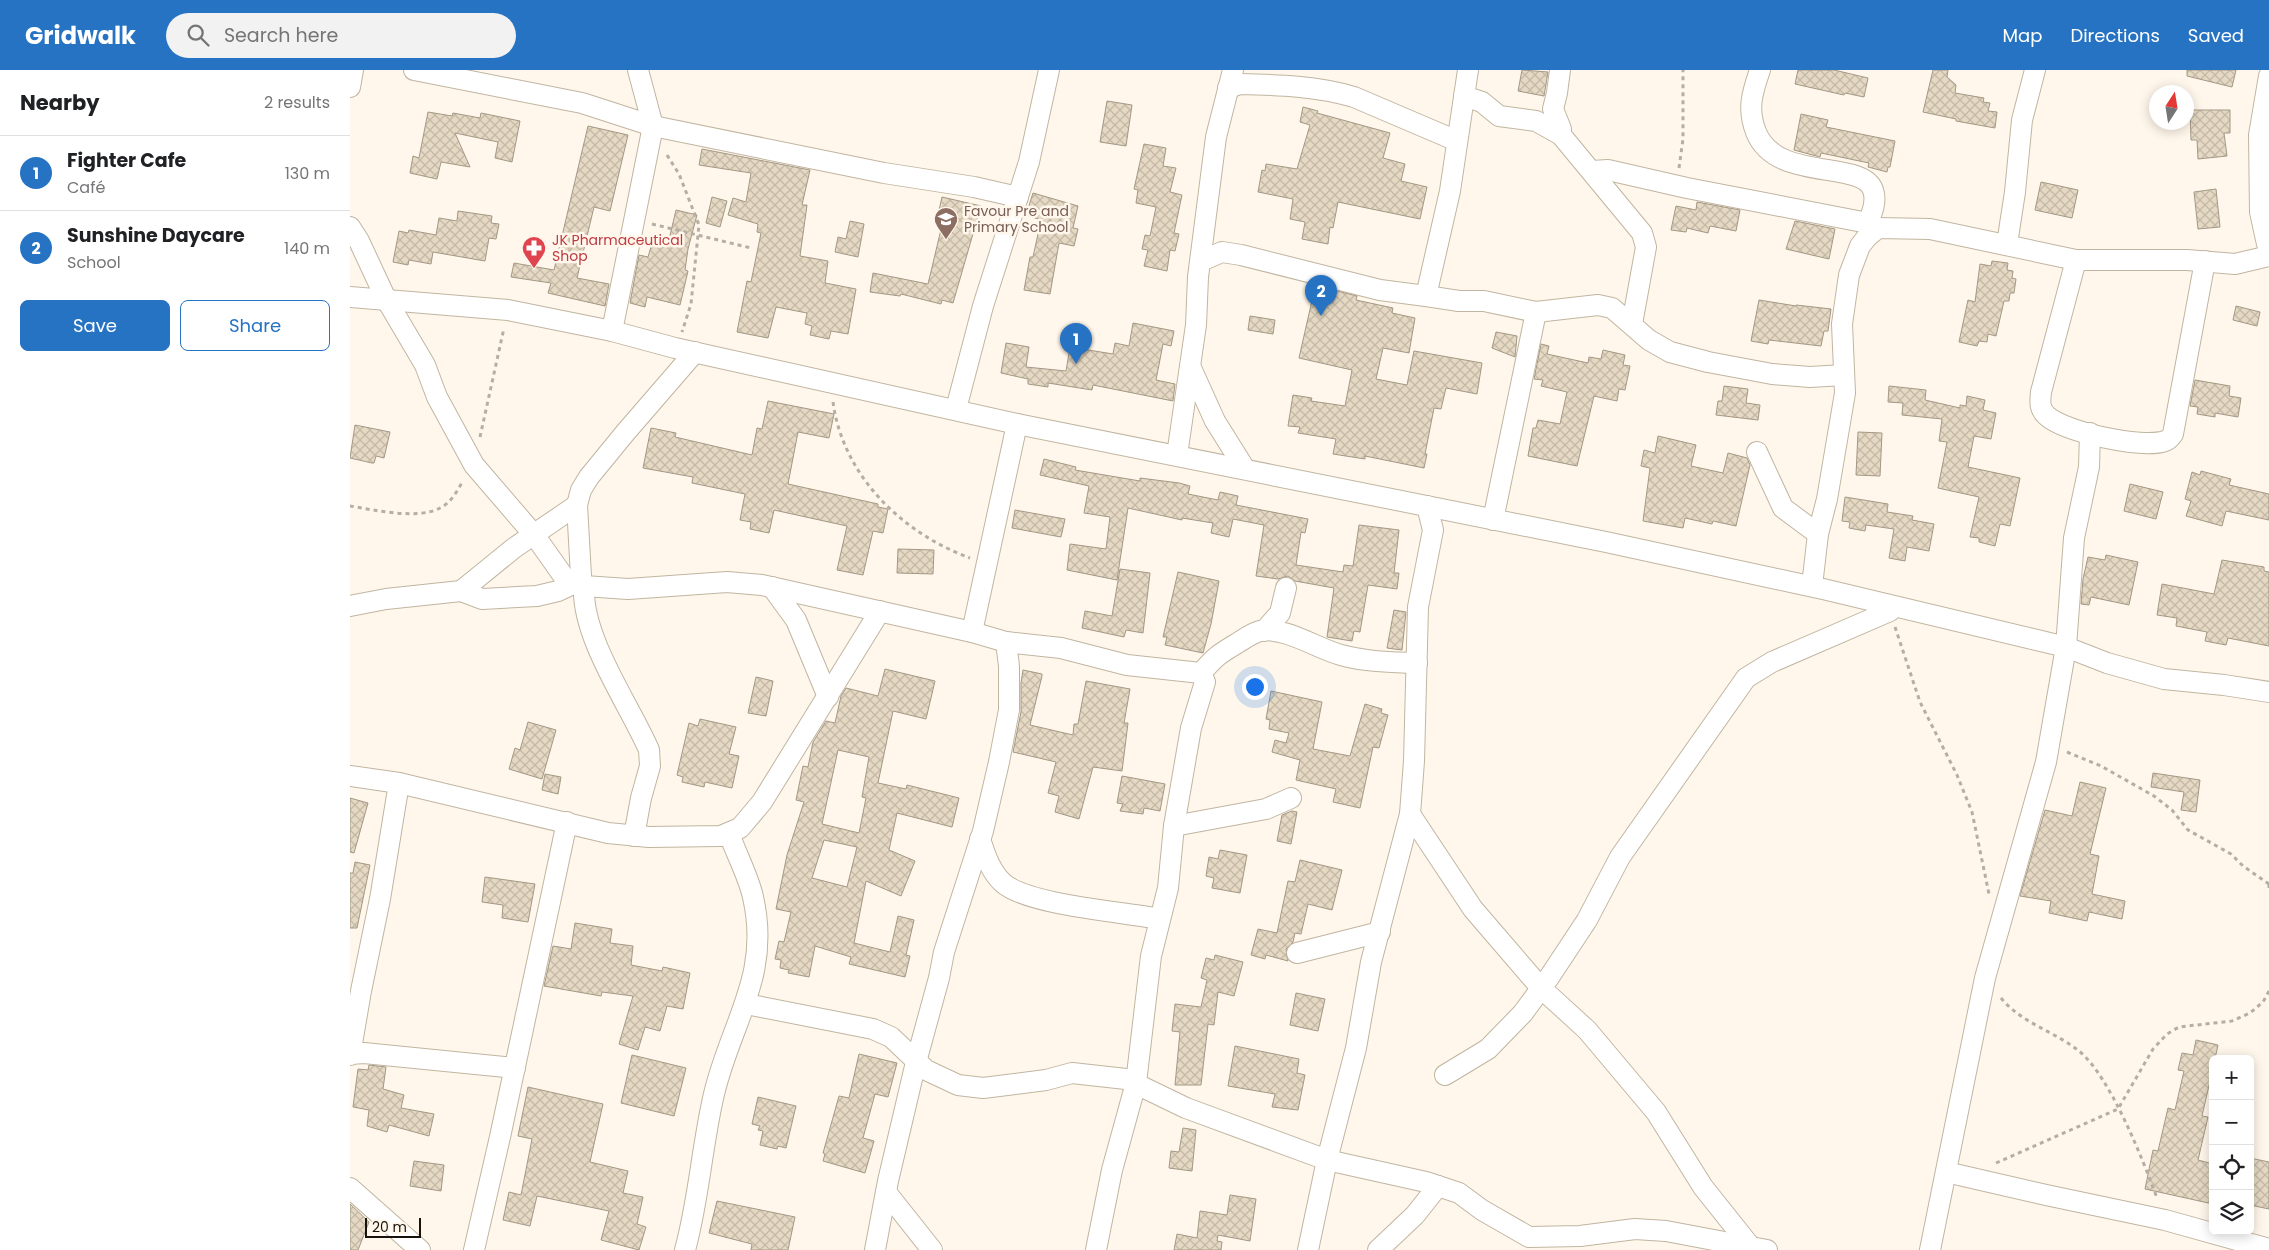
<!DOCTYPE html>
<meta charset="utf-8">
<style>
:root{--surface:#fff;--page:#f2f2f2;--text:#202124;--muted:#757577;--line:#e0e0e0;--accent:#2673c3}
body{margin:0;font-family:Poppins,sans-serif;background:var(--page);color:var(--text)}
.controls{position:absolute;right:15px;bottom:15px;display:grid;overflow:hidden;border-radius:8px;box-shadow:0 2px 12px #0003}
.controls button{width:45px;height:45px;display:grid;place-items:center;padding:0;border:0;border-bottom:1px solid var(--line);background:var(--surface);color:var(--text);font:25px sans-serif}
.compass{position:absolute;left:1799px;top:15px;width:45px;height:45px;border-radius:50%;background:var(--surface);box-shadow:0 2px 12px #0003;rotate:12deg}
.scale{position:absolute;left:15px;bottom:12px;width:56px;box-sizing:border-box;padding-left:5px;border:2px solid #17130c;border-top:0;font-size:14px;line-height:18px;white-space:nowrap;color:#17130c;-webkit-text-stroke:4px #fff7eb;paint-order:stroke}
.you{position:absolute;left:904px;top:616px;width:18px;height:18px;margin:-12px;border:4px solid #fff;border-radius:50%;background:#1a73e8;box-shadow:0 0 0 8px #1a73e833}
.badge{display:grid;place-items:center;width:32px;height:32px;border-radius:50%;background:var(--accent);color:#fff;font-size:16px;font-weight:700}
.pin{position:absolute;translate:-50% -41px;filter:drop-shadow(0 1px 2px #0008)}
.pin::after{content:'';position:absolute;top:26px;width:18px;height:15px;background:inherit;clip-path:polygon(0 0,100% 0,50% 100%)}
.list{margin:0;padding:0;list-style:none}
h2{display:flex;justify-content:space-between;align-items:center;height:65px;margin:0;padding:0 20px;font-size:21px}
h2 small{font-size:16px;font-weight:400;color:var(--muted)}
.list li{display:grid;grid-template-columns:32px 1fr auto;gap:15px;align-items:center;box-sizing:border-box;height:75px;padding:0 20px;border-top:1px solid var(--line)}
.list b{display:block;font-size:19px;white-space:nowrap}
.list p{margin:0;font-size:16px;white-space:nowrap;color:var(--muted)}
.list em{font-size:16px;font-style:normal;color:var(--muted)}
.actions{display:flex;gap:10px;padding:15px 20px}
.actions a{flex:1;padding:11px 0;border:1px solid var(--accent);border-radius:8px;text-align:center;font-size:18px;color:var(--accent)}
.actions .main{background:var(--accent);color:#fff}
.icon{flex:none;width:28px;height:28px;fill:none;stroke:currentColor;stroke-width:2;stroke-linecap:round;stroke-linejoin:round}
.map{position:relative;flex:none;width:1919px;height:1180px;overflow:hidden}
header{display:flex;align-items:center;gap:30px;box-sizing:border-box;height:70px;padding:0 25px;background:var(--accent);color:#fff}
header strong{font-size:24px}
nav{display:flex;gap:28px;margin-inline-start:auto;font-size:18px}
.search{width:350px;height:45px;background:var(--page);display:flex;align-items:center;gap:12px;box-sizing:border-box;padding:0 18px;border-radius:28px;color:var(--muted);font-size:19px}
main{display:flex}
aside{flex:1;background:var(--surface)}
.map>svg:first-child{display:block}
.building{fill:url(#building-cross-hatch);stroke:#a49885;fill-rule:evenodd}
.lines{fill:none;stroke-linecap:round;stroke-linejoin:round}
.minor-casing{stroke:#c1b5a1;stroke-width:22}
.path{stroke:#b5aea4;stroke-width:3;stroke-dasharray:4 4;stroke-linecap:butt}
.minor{stroke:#fff;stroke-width:20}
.labels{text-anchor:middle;stroke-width:5;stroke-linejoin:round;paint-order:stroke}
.education-label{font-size:14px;fill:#785e54;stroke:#fff7eb;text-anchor:start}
.health-label{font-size:14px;fill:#be3a42;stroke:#fff7eb;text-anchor:start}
</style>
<header>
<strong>Gridwalk</strong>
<div class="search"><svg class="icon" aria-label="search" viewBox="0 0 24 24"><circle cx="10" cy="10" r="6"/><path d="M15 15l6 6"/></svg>Search here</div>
<nav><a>Map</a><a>Directions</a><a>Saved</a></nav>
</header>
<main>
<aside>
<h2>Nearby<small>2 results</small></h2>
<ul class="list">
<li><span class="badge">1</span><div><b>Fighter Cafe</b><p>Café</p></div><em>130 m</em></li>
<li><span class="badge">2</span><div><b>Sunshine Daycare</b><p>School</p></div><em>140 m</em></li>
</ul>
<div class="actions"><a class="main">Save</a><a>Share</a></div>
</aside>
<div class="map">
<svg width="1919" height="1180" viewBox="0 0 1919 1180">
<defs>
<pattern id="building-cross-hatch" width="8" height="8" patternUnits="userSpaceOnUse" patternTransform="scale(1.25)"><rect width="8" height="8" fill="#e5d9c4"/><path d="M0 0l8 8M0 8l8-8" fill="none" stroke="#c4b9a7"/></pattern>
</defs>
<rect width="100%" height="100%" fill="#fff7eb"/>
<g class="building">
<polygon points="1172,0 1198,2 1194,26 1168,21"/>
<polygon points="1448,0 1484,0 1518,8 1514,27 1495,23 1494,25 1445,14"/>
<polygon points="1583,0 1598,0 1597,7 1606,15 1605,23 1634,28 1633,32 1640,33 1638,41 1647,42 1645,58 1606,51 1606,49 1573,42"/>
<polygon points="1837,0 1886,0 1882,17 1837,6"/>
<polygon points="757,31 782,35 776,76 750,72"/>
<polygon points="953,37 968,41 967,43 1040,63 1033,88 1055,94 1051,111 1077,117 1070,149 988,132 983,158 980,157 978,174 952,169 955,152 940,149 943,129 908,122 912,100 915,101 916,94 947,99 960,55 950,52"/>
<polygon points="1840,40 1880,40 1880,63 1874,63 1877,86 1848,89 1847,70 1841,70"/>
<polygon points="78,42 102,46 103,43 130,48 131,43 170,51 162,92 145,88 148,72 105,63 120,97 91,92 87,109 60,103 63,86 69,88"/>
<polygon points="1451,44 1478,50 1476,57 1545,71 1540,97 1538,97 1537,102 1518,97 1519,93 1471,83 1470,87 1444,80"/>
<polygon points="238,56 278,65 260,141 244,137 227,208 259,214 255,236 198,223 201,213 161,207 164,193 204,200"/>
<polygon points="794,74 816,78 813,96 826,98 820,122 832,125 824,163 829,164 825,181 820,180 817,201 794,196 798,180 792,179 795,165 800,166 806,137 786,133 788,120 784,119"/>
<polygon points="352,79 460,100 452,135 457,135 450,186 478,191 475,213 506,219 498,264 481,261 479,269 460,265 462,256 455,254 457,243 426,237 418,268 387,262 397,211 401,212 411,163 407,162 408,154 378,145 383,128 396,132 401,103 349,95"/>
<polygon points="1691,112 1728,120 1722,148 1685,140"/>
<polygon points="1866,119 1870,157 1848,159 1844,122"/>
<polygon points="683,123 728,136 723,158 728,159 724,176 709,173 700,224 674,220 680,187 683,187 691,150 676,145"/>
<polygon points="362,127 377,131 370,157 356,153"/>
<polygon points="592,127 631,136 603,233 592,230 591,234 551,224 550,226 520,222 523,203 578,214 594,147 588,145"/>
<polygon points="1347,132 1390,140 1386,161 1360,156 1358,163 1337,158 1336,162 1321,160 1326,136 1346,140"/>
<polygon points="326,140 347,145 338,179 335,200 338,201 330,235 297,227 295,237 280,233 289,185 298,187 303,170 318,174"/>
<polygon points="108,141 142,146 141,153 149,154 146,169 139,168 135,191 83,182 81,194 59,190 58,195 43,192 49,161 58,163 59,160 86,165 89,148 107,151"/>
<polygon points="500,151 514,154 508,187 485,182 488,167 496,169"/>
<polygon points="1445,151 1485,159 1479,189 1436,179"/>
<polygon points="1642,191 1658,193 1657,200 1663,201 1662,208 1666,209 1664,223 1660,223 1659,231 1654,231 1646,266 1638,264 1637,272 1629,271 1627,276 1609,272 1618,230 1625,232 1630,194 1641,196"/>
<polygon points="979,219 1007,226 1006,230 1043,238 1042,243 1065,248 1059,283 1033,278 1026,309 1057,315 1064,281 1132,293 1127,324 1096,318 1091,339 1084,338 1075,384 1077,384 1074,398 1015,386 1015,389 983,384 986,369 948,363 950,357 938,356 943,325 962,328 961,331 995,336 1002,300 949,288 963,226 977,228"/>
<polygon points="1409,230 1446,236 1446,235 1481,239 1478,261 1474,261 1471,276 1419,270 1418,274 1401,271"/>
<polygon points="1886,236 1910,242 1907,256 1883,250"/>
<polygon points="900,246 925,250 923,264 898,260"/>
<polygon points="783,253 824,261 821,276 813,274 806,310 825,314 823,331 743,315 742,320 698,313 698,317 678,314 678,309 651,303 656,273 679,277 676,297 716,301 720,277 763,284 765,273 779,276"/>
<polygon points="1146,262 1167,266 1165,287 1142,278"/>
<polygon points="1191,274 1199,276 1197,284 1238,293 1239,287 1251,289 1253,280 1275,285 1273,295 1280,296 1275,320 1269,319 1267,331 1244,326 1227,396 1178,386 1183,358 1186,358 1188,350 1210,354 1217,322 1191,316 1193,310 1184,309"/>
<polygon points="1845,310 1880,316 1879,326 1891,328 1888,347 1865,343 1865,347 1847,344 1848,337 1840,336"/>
<polygon points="1374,316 1398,319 1396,333 1410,335 1408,350 1366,345 1368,331 1372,331"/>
<polygon points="1539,316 1576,320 1575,330 1610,338 1610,335 1616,336 1617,326 1635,330 1633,340 1646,343 1641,369 1624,366 1618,397 1670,408 1660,456 1650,454 1645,476 1629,472 1629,468 1620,467 1629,427 1588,418 1597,372 1589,371 1592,349 1552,345 1553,333 1538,332"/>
<polygon points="418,331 484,344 479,368 448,362 438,414 528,434 528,437 538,439 533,463 523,461 513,505 487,500 497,456 424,440 419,463 400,459 401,452 390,450 395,424 342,413 343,407 293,398 301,358 326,363 325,367 402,385 407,358 412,359"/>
<polygon points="5,355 40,362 34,388 26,386 24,393 22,393 0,388"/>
<polygon points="1508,362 1532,363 1530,406 1506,405"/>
<polygon points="1308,366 1346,375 1341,396 1373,403 1378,383 1397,388 1400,395 1386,456 1363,451 1362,454 1335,448 1333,458 1293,451 1300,398 1291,396 1294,380 1305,383"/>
<polygon points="694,389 726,397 725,400 790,411 790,408 829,413 840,416 838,424 868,430 870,422 888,426 886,435 958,449 955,463 951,462 946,495 993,502 994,495 1003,496 1009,455 1049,460 1044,503 1049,503 1047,519 1018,515 1010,562 1004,561 1002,571 977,567 984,518 945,511 938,506 928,509 906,506 914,455 883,449 879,467 861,463 863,453 832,448 832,450 778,438 767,510 717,500 720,474 756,479 760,447 734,443 739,416 690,405"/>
<polygon points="1851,401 1881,409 1879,415 1919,424 1919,450 1876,441 1872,456 1836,446 1841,431 1835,429 1842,402 1850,405"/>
<polygon points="1780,414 1813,422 1806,449 1774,441"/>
<polygon points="1495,427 1538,434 1537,442 1563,446 1562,450 1584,454 1579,481 1557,477 1555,491 1539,488 1544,459 1516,455 1515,461 1499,458 1500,452 1492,451"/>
<polygon points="665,440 715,449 711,467 662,458"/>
<polygon points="548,479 584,480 583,504 547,503"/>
<polygon points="1756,485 1788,492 1779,535 1741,527 1739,535 1731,534 1733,509 1738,487 1755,490"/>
<polygon points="1872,490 1914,497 1914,501 1919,502 1919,576 1878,568 1876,575 1855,571 1857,562 1826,556 1827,548 1807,545 1812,514 1864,524"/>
<polygon points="770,499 800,503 793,563 776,560 774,567 732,558 735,541 762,546"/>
<polygon points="828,502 869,511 861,554 853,583 815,575 817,567 813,567"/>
<polygon points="1044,540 1056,542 1052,580 1037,578"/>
<path d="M535,599l50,12 -9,38 -33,-8 -15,72 28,6 1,-4 52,13 -7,29 -55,-14 -8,37 26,11 -14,35 -35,-15 -12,62 36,9 8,-36 16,4 -8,35 4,1 -5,21 -56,-13 2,-7 -36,-11 -6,31 -21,-4 1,-3 -9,-2 1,-8 -6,-1 4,-18 5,1 7,-30 -15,-3 11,-54 17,-53 -8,-2 7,-34 5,1 5,-25 13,-21 9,2 6,-27 5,-8 32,8zM488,680l31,7 -7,40 4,1 -7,35 -37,-9zM474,770l33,7 -10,40 -35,-9z"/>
<polygon points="673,600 692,604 692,606 680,655 723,665 724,654 728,654 736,611 780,619 774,653 778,653 772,701 743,697 729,749 705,742 709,726 698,723 706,692 663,682 671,642 671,613"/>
<polygon points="406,607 423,611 416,646 398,643"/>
<polygon points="921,621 972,632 963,679 1000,686 1015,634 1032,639 1031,643 1038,645 1029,678 1023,677 1010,738 983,732 986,719 946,710 950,690 922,682 925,670 936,673 939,663 919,659 920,650 916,649"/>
<polygon points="350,649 386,657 379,684 389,686 382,718 355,712 354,717 332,712 333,707 327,705 339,653 348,656"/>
<polygon points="178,652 206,660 192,709 159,699 165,678 170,680"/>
<polygon points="1803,703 1850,710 1846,742 1831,740 1834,722 1801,717"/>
<polygon points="195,704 211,707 208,724 192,720"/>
<polygon points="772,706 815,714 810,741 794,738 793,744 770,741 773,734 767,733"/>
<polygon points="1730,712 1756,718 1740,784 1749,786 1742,824 1775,831 1772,849 1739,842 1737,851 1699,843 1701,831 1670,826 1695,740 1722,746"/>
<polygon points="0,728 18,733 4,783 0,782"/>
<polygon points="942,741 947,742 941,774 927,771 932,745"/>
<polygon points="870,780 897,785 890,823 862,818 864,808 856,806 859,787 868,789"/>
<polygon points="950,790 992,800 982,840 958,834 951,864 945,863 943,872 936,879 938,891 916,885 915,889 901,885 908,859 927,863 938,811 945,812"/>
<polygon points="5,792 20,795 7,858 0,858 0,803 3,803"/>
<polygon points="135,807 185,814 178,852 152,848 153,835 132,832"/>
<polygon points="225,853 262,859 260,873 283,876 281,895 312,901 313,897 340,903 333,939 317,936 310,961 295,957 288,980 269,974 283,926 252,922 251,926 194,916 203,876 221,879"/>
<polygon points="865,885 893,892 884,926 868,922 864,955 858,954 851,1015 825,1015 830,962 822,961 825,934 851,937 857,910 851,908 856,888 864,890"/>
<polygon points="946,923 975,929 968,961 940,955"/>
<polygon points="1846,970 1868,975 1865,989 1863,989 1863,998 1852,1046 1858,1047 1848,1090 1863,1094 1863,1134 1795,1119 1803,1080 1808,1081 1818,1038 1825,1040 1834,1001 1828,1000 1832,983 1843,985"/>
<polygon points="885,976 949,989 947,1003 955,1005 948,1040 922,1037 925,1024 878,1016"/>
<polygon points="509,984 547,993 538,1027 525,1024 513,1068 524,1071 515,1103 473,1091 475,1084 473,1083 489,1026 499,1028"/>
<polygon points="282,985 336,998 324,1046 271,1033"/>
<polygon points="19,995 36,997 33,1019 54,1025 51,1038 84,1044 79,1066 39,1055 37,1062 17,1056 19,1040 3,1037 8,999 18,1000"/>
<polygon points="178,1017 253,1034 240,1092 278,1101 273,1123 293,1127 287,1154 296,1157 289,1180 251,1170 259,1141 187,1126 180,1156 153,1150 159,1122 171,1125 182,1069 168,1066"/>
<polygon points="408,1027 446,1036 436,1078 428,1076 427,1079 410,1075 413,1061 408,1060 410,1056 402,1054"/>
<polygon points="833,1058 846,1060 842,1101 819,1098 821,1081 829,1082"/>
<polygon points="1900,1088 1919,1092 1919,1139 1900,1135"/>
<polygon points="64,1091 94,1095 91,1121 60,1116"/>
<polygon points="880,1125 906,1129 900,1171 868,1165 867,1171 872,1172 871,1180 824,1180 827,1164 847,1168 850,1141 877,1145"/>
<polygon points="367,1131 445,1147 438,1180 401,1180 402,1174 359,1163"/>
<polygon points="0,1134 19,1152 8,1180 0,1180"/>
</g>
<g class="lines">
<g class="minor-casing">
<g id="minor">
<polyline points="64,0 232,33 303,56 534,103 624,117 668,127"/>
<polyline points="1210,0 1207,23 1203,39 1211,59 1211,65"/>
<path d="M1410,0c-8,23 -13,39 -4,62 20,51 106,27 117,58 4,11 -1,23 -5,33"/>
<polyline points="1919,6 1909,65 1910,142 1917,174 1919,174"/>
<polyline points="0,17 3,0"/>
<path d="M878,18l12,-4c39,1 77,2 114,13l103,44"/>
<polyline points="1114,26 1132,32 1149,46 1186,51 1211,65 1292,163 1296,177 1282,254"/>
<polyline points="1242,101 1258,100 1337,118 1518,153 1528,158"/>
<path d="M0,157l9,14 27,58 39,66 12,32 37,68 61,71 29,41 20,9 44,3 99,-7 35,3 210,47 34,10 55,6 66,17 74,8c14,-16 18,-19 35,-29 8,-5 16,-11 24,-13 24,-5 58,18 81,24 25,7 50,7 76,8"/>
<polyline points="1657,174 1665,122 1672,50 1685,0"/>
<path d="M1726,190l-35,132c-1,10 -2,17 6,24 18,16 95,33 118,25 4,-1 6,-4 8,-7l32,-173"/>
<polyline points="851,191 872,182 891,185 1030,220 1076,226 1109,231 1134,231 1186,242 1248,235 1262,238 1299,270 1320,282 1358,292 1422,304 1460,307 1494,305"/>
<polyline points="1076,226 1100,121 1118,0"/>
<polyline points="0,227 158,240 262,261 325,278 667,354 1256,472 1473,519 1716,577 1757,593 1814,609 1874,615 1919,622"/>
<polyline points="262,261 303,56 288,0"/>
<polyline points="841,298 865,351 895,399"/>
<polyline points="606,339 633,236 679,92 699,0"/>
<polyline points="1407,382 1433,438 1468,464"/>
<polyline points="827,385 846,255 848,207 866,67 883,0"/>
<polyline points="1143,450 1186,242"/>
<polyline points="230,515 231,506 227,435 231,420 239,407 275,363 345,282"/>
<path d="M234,516c-3,51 45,118 65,164l1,16 -9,32 -7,38"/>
<polyline points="1462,516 1468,464 1477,429 1495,323 1492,254 1499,205 1510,176 1517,167 1528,158 1580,159 1726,190 1837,190 1885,194 1919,186"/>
<polyline points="422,517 446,550 478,627"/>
<polyline points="111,521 164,478 227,435"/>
<polyline points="0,536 36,529 111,521 132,529 187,526 208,521 225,513"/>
<polyline points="914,561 930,543 936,518"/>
<polyline points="622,562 667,354"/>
<polyline points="0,706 49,713 258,763 299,767 371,766 390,758 412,732 530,541"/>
<polyline points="1060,744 1123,839 1191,918 1237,960 1306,1042 1353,1117 1400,1176"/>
<polyline points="824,756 916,739 941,728"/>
<path d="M630,769c5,15 10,32 23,44 25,22 121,29 157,36"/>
<polyline points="947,883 1030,862"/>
<polyline points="396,934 523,959 541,967 576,1000 608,1015 633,1018 696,1010 722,1003 776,1009 836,1038 977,1090 1076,1112 1109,1123 1132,1140 1179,1167 1230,1166 1285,1159 1316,1161 1417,1180"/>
<polyline points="0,984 14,983 165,998"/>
<polyline points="0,985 11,921 30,829 49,713"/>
<polyline points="1095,1005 1138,979 1173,943 1200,906 1237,850 1270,787 1396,608 1422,592 1540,541"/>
<polyline points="1596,1102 1696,1125 1815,1150 1919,1179"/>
<polyline points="0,1118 70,1180"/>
<polyline points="536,1122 582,1180"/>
<polyline points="124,1180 150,1067 217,752"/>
<path d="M335,1180c14,-51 17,-105 29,-156 17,-72 57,-118 39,-197 -5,-22 -17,-43 -24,-64"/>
<polyline points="525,1180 538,1111 566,992 589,908 594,882 633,761 649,692 659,640 659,596 656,572"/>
<polyline points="746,1180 762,1100 786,1013 801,886 818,818 824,756 841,658 855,612 851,603"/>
<polyline points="958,1180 977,1090 1006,978 1021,892 1060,744 1064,691 1068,537 1083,460 1077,436"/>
<polyline points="1028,1180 1065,1145 1088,1116"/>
<polyline points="1580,1180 1635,908 1696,692 1716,577 1724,468 1739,397 1740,363"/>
</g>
</g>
<g class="path">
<polyline points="317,85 329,104 349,155 341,234 332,262"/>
<polyline points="1329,98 1333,69 1333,0"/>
<polyline points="302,154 401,178"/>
<path d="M483,332c10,74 69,131 137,156"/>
<polyline points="130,367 154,258"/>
<path d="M0,436c24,4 68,14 90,2 11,-5 17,-17 23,-27"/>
<polyline points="1545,557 1570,632 1607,705 1622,742 1639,824"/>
<polyline points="1717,682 1751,696 1804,726 1822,740 1838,760 1881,784 1893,796 1919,814"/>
<polyline points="1919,814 1919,821"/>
<path d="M1651,928c20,25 53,33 78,53 31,25 64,109 78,147"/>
<polyline points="1646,1093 1768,1039 1803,979 1817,964 1829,957 1882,951 1900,943 1913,932 1919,921"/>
</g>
<use href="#minor" class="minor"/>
</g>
<defs>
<g id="school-pin" transform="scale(1.25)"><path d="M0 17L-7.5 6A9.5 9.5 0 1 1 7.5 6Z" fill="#8d6e63" stroke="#fff7eb"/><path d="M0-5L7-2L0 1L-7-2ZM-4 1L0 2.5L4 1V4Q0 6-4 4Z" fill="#fff"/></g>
<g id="pharmacy-pin" transform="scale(1.25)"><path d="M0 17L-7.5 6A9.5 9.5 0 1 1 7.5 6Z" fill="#e0444e" stroke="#fff7eb"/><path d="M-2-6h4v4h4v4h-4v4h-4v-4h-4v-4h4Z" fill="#fff"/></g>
</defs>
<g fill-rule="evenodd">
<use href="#school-pin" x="596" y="149"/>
<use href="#pharmacy-pin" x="184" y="178"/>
</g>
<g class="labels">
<g class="education-label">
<text x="614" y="146">Favour Pre and<tspan x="614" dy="16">Primary School</tspan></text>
</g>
<g class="health-label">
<text x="202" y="175">JK Pharmaceutical<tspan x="202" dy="16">Shop</tspan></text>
</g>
</g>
</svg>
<div class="controls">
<button>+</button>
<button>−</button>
<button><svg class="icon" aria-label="locate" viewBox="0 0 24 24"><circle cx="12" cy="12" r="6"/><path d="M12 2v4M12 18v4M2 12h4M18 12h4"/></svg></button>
<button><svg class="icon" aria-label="layers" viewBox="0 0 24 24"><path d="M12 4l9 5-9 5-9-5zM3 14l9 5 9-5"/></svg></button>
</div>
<svg class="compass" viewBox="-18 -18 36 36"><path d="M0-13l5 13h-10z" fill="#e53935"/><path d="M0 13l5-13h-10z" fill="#757577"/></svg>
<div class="scale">20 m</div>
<div class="you"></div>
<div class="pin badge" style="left:726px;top:294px">1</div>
<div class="pin badge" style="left:971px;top:246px">2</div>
</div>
</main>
